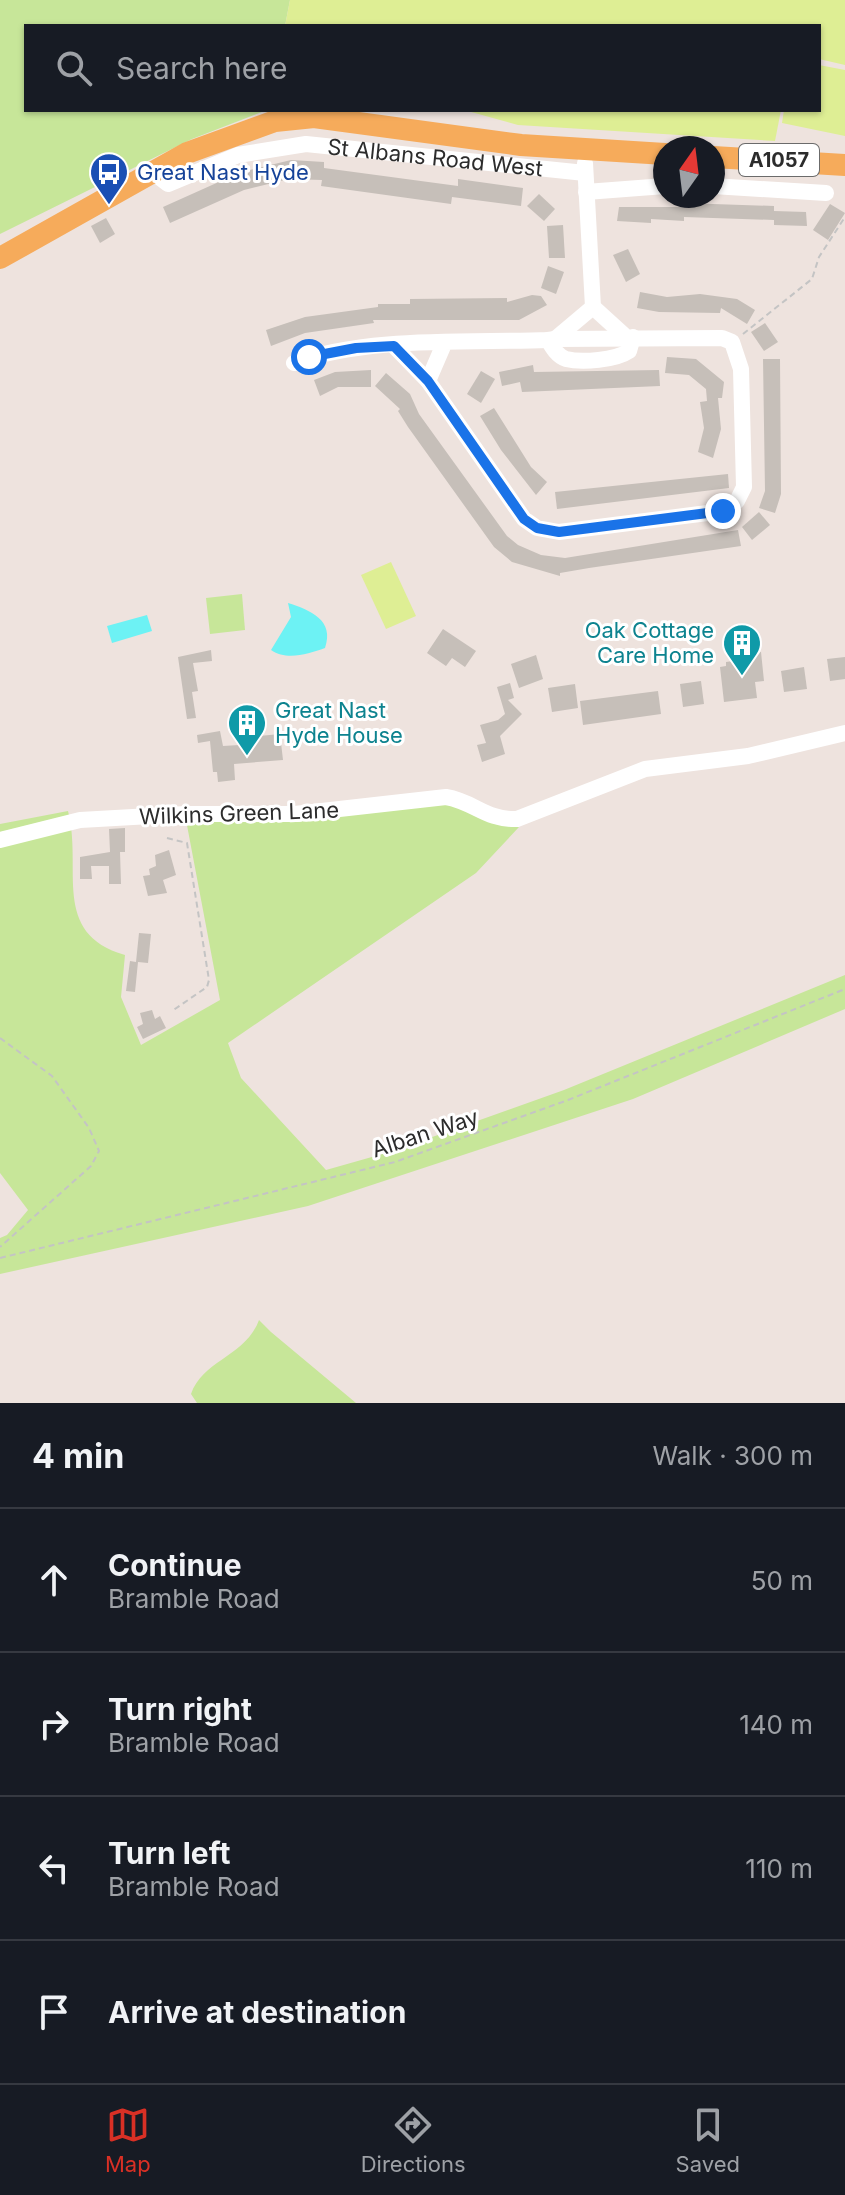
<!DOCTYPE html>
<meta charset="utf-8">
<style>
:root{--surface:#171b24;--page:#242831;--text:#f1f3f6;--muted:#9ea1a6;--line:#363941;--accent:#d93025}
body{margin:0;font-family:Inter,sans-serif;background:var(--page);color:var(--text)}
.compass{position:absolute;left:653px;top:136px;width:72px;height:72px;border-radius:50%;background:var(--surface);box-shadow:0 2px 6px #0004;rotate:14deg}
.stop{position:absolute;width:24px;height:24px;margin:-18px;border:6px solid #1a73e8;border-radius:50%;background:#fff}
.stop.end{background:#1a73e8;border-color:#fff;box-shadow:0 2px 8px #0008}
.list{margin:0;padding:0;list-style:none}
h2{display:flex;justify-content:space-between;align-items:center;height:104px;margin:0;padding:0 32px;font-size:34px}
h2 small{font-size:26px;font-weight:400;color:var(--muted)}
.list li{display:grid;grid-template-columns:52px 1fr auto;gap:24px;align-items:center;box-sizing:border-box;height:144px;padding:0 32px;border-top:2px solid var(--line)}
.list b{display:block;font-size:30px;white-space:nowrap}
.list p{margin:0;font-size:26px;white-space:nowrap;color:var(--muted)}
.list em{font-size:26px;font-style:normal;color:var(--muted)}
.icon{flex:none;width:44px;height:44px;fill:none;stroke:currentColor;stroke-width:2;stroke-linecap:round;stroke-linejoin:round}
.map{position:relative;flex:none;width:845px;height:1403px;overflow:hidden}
.search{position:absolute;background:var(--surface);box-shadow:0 2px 6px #0004;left:24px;right:24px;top:24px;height:88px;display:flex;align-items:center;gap:20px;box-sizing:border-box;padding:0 28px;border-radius:0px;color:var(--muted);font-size:30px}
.sheet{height:680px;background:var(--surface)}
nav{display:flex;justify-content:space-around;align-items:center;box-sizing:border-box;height:112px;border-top:2px solid var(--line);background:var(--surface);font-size:22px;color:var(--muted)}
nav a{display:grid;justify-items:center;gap:4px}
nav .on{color:var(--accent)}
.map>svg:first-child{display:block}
.green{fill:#c7e699}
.pitch{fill:#deee94}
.water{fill:#6df2f4}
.building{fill:#c6bfb9}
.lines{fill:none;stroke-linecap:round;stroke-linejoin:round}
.path{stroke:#c4c4c4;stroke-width:2;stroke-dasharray:6 4;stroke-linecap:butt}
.minor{stroke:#fff;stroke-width:16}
.major{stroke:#f6ab5b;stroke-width:22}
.route{stroke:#1a73e8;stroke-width:10}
.labels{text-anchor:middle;stroke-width:6;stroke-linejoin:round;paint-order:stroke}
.shield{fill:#fff;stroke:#6b6b6b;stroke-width:2}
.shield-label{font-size:20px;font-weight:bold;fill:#2c2c2c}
.street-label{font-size:22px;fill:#2c2c2c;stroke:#fff}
.transit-label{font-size:22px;fill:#164399;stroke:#fff;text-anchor:start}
.culture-label{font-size:22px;fill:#0d838f;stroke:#fff;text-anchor:end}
</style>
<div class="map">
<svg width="845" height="1403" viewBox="0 0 845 1403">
<rect width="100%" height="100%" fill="#eee3de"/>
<g class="green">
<polygon points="0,0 290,0 285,26 26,26 26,110 267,110 192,139 0,234"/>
<polygon points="242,594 245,630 210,634 206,598"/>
<path d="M447,802l48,22 24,3 -43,46 -248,170 13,35 85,92 67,-19 171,-61 281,-115v34l-212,90 -325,107 -308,68v-36l7,-3 21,-25 -28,-37v-349l68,-13c15,58 -18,122 57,144l-4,42 20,48 79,-45 -34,-180 107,2z"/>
<path d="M259,1320l12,12 85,71h-159l-6,-9c12,-34 55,-38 68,-74z"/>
</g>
<g class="pitch">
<polygon points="290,0 845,0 845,65 819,59 819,26 285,26"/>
<polygon points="819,65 845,70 845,136 782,123 784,110 819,110"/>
<polygon points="464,110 781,110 775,141 518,125"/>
<polygon points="391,562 416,616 386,629 361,575"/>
</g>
<g class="water">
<path d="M288,603c22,7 47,17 37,45 -17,6 -38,13 -54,2l20,-33z"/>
<polygon points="147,615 152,631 112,643 107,626"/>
</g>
<g class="building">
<polygon points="291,160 324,162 324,168 458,186 458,179 523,188 521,206 452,197 451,204 321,186 322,180 289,179 244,190 170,223 163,207 241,172"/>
<polygon points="539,194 555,209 544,221 527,206"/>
<polygon points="684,203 774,206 774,211 806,212 807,226 774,225 774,220 684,217 684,221 651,219 651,223 617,221 619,207 684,207"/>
<polygon points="830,204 845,213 828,240 813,230"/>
<polygon points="106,218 115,234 100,243 91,226"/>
<polygon points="563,225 565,258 549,258 547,226"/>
<polygon points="628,249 640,274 626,282 613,255"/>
<polygon points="548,266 564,272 556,294 541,288"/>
<polygon points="640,292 667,297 700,294 737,299 755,310 747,324 721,308 720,313 659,312 637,308"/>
<polygon points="532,295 541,296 547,305 519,320 373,320 374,323 305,333 271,346 266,330 305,317 378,307 378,304 410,304 410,299 507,298 507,302"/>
<polygon points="765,323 778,342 764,351 751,332"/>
<polygon points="667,357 696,359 724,382 722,398 718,398 721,429 713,458 698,452 704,428 700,402 707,401 706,389 689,375 665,373"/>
<polygon points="763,359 780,359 781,494 775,513 759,508 765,491"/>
<polygon points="533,365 534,372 659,370 660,386 522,392 520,382 502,386 499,372"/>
<polygon points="371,370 371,387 338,387 320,396 314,380 335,372"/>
<polygon points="481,371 495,379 481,403 467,394"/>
<polygon points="386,373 410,394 419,414 507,536 518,545 541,555 565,558 738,530 741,546 589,568 560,573 560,576 512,562 494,547 408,427 398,411 400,409 375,386"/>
<polygon points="494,408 531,467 547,482 536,495 501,450 480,416"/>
<polygon points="728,474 729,488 557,509 555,492"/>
<polygon points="759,512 770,525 752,540 742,527"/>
<polygon points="443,629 476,651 465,667 452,658 446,666 427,653"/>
<polygon points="211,650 212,661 193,663 198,691 192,692 196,718 187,719 178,657"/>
<polygon points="761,652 764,681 755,682 757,698 724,702 720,667 726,666 726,662 747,659 747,654"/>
<polygon points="536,655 543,679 519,688 511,664"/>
<polygon points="845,657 845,679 830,681 827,659"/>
<polygon points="804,667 807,689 784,692 781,671"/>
<polygon points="701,681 704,704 683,707 680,684"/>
<polygon points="510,683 514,698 508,700 522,714 500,736 505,754 482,762 477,745 486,743 480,725 498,720 505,714 497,687"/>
<polygon points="575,684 578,708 552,712 548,688"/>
<polygon points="658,691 661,714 583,725 580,701"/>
<polygon points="220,731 223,746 239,745 238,738 280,734 283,760 234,764 235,780 218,782 217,772 213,772 210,741 198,743 197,735"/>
<polygon points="125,828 125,852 120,852 121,884 109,884 109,866 91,866 92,879 80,879 80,857 110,852 109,829"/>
<polygon points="169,850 176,875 163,880 167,893 148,896 143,876 150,875 149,869 156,866 155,855"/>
<polygon points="139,933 151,934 148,963 138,962 135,992 126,991 130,961 136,962"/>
<polygon points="152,1010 155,1019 160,1016 166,1028 143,1039 137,1027 143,1024 140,1013"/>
</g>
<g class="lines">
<g class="path">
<polyline points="743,334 812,279 819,257 845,217"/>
<polyline points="167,838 187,843 209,980 207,987 172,1011"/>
<polyline points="0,1038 52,1076 89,1128 99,1151 91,1166 0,1247"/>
<polyline points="0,1258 395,1162 568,1100 845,989"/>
</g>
<g class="minor">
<polyline points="585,163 593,307 626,337"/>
<path id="s1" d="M151,171l17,13 70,-29 68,-11 279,29"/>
<polyline points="713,186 826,193"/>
<polyline points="586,192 665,186"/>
<polyline points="555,339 593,307"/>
<path d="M548,340c4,7 9,16 18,19 16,4 50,1 63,-8l4,-14"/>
<polyline points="394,346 428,381"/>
<path d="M294,363c71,-27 177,-20 254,-23l7,-1 167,-1 10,4 9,27 3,118 -7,14 -14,10 -164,21 -22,-4 -13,-9 -96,-138 16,-37"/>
<path d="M0,840l80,-20 106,-6h109l151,-17c29,5 39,23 71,22l128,-50 103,-13 97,-23"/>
</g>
<g class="major">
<polyline points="713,157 845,165"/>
<polyline points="0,258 187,153 275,121 314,117 521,145 665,154"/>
</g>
</g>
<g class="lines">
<polyline class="route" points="309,357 356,348 394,346 428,381 524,519 537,528 559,532 723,511"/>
</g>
<defs>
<g id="bus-pin" transform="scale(2)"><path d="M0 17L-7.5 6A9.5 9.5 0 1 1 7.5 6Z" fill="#1a4fb4" stroke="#fff"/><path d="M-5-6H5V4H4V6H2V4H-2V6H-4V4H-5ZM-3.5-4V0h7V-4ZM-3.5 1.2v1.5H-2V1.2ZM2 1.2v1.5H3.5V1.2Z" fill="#fff"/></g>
<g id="building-pin" transform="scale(2)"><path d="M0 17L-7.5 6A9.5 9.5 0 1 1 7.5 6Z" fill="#0f9aa8" stroke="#fff"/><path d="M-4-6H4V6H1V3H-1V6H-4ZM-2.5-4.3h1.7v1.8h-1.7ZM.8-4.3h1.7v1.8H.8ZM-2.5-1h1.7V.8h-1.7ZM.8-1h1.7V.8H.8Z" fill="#fff"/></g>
</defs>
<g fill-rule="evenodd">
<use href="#bus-pin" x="109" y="172"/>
<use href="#building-pin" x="742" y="643"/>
<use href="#building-pin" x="247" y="723"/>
</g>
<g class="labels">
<rect class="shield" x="739" y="144" width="80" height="32" rx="6"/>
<g class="shield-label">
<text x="779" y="167">A1057</text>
</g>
<g class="street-label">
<text dy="8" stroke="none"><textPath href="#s1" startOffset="296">St Albans Road West</textPath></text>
<text transform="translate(239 813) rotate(-2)" y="8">Wilkins Green Lane</text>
<text transform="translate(425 1133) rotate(-18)" y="8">Alban Way</text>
</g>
<g class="transit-label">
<text x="137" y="180">Great Nast Hyde</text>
</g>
<g class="culture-label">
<text x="714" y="638">Oak Cottage<tspan x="714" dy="25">Care Home</tspan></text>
<text x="275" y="718" text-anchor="start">Great Nast<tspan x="275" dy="25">Hyde House</tspan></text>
</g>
</g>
</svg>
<svg class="compass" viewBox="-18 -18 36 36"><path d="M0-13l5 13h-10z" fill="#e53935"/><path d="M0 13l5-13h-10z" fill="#9ea1a6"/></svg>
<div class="stop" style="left:309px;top:357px"></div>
<div class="stop end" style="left:723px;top:511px"></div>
<div class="search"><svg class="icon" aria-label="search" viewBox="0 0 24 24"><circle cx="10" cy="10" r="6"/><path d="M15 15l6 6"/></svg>Search here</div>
</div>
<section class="sheet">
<h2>4 min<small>Walk · 300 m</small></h2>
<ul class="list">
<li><svg class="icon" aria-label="ahead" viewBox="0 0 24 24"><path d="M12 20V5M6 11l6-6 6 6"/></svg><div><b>Continue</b><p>Bramble Road</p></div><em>50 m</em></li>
<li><svg class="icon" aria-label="right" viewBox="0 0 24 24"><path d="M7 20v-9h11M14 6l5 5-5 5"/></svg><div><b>Turn right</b><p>Bramble Road</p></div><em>140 m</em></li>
<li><svg class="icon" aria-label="left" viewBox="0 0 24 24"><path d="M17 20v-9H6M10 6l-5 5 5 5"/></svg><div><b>Turn left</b><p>Bramble Road</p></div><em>110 m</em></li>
<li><svg class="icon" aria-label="arrive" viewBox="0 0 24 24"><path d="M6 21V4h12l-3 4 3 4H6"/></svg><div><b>Arrive at destination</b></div></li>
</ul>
</section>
<nav>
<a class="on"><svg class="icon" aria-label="map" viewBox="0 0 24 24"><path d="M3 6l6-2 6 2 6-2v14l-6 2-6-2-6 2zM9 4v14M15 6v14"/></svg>Map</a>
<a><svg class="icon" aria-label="directions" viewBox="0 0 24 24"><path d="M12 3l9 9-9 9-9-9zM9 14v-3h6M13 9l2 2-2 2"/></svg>Directions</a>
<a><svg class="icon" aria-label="saved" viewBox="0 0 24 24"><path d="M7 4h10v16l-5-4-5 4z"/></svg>Saved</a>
</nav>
